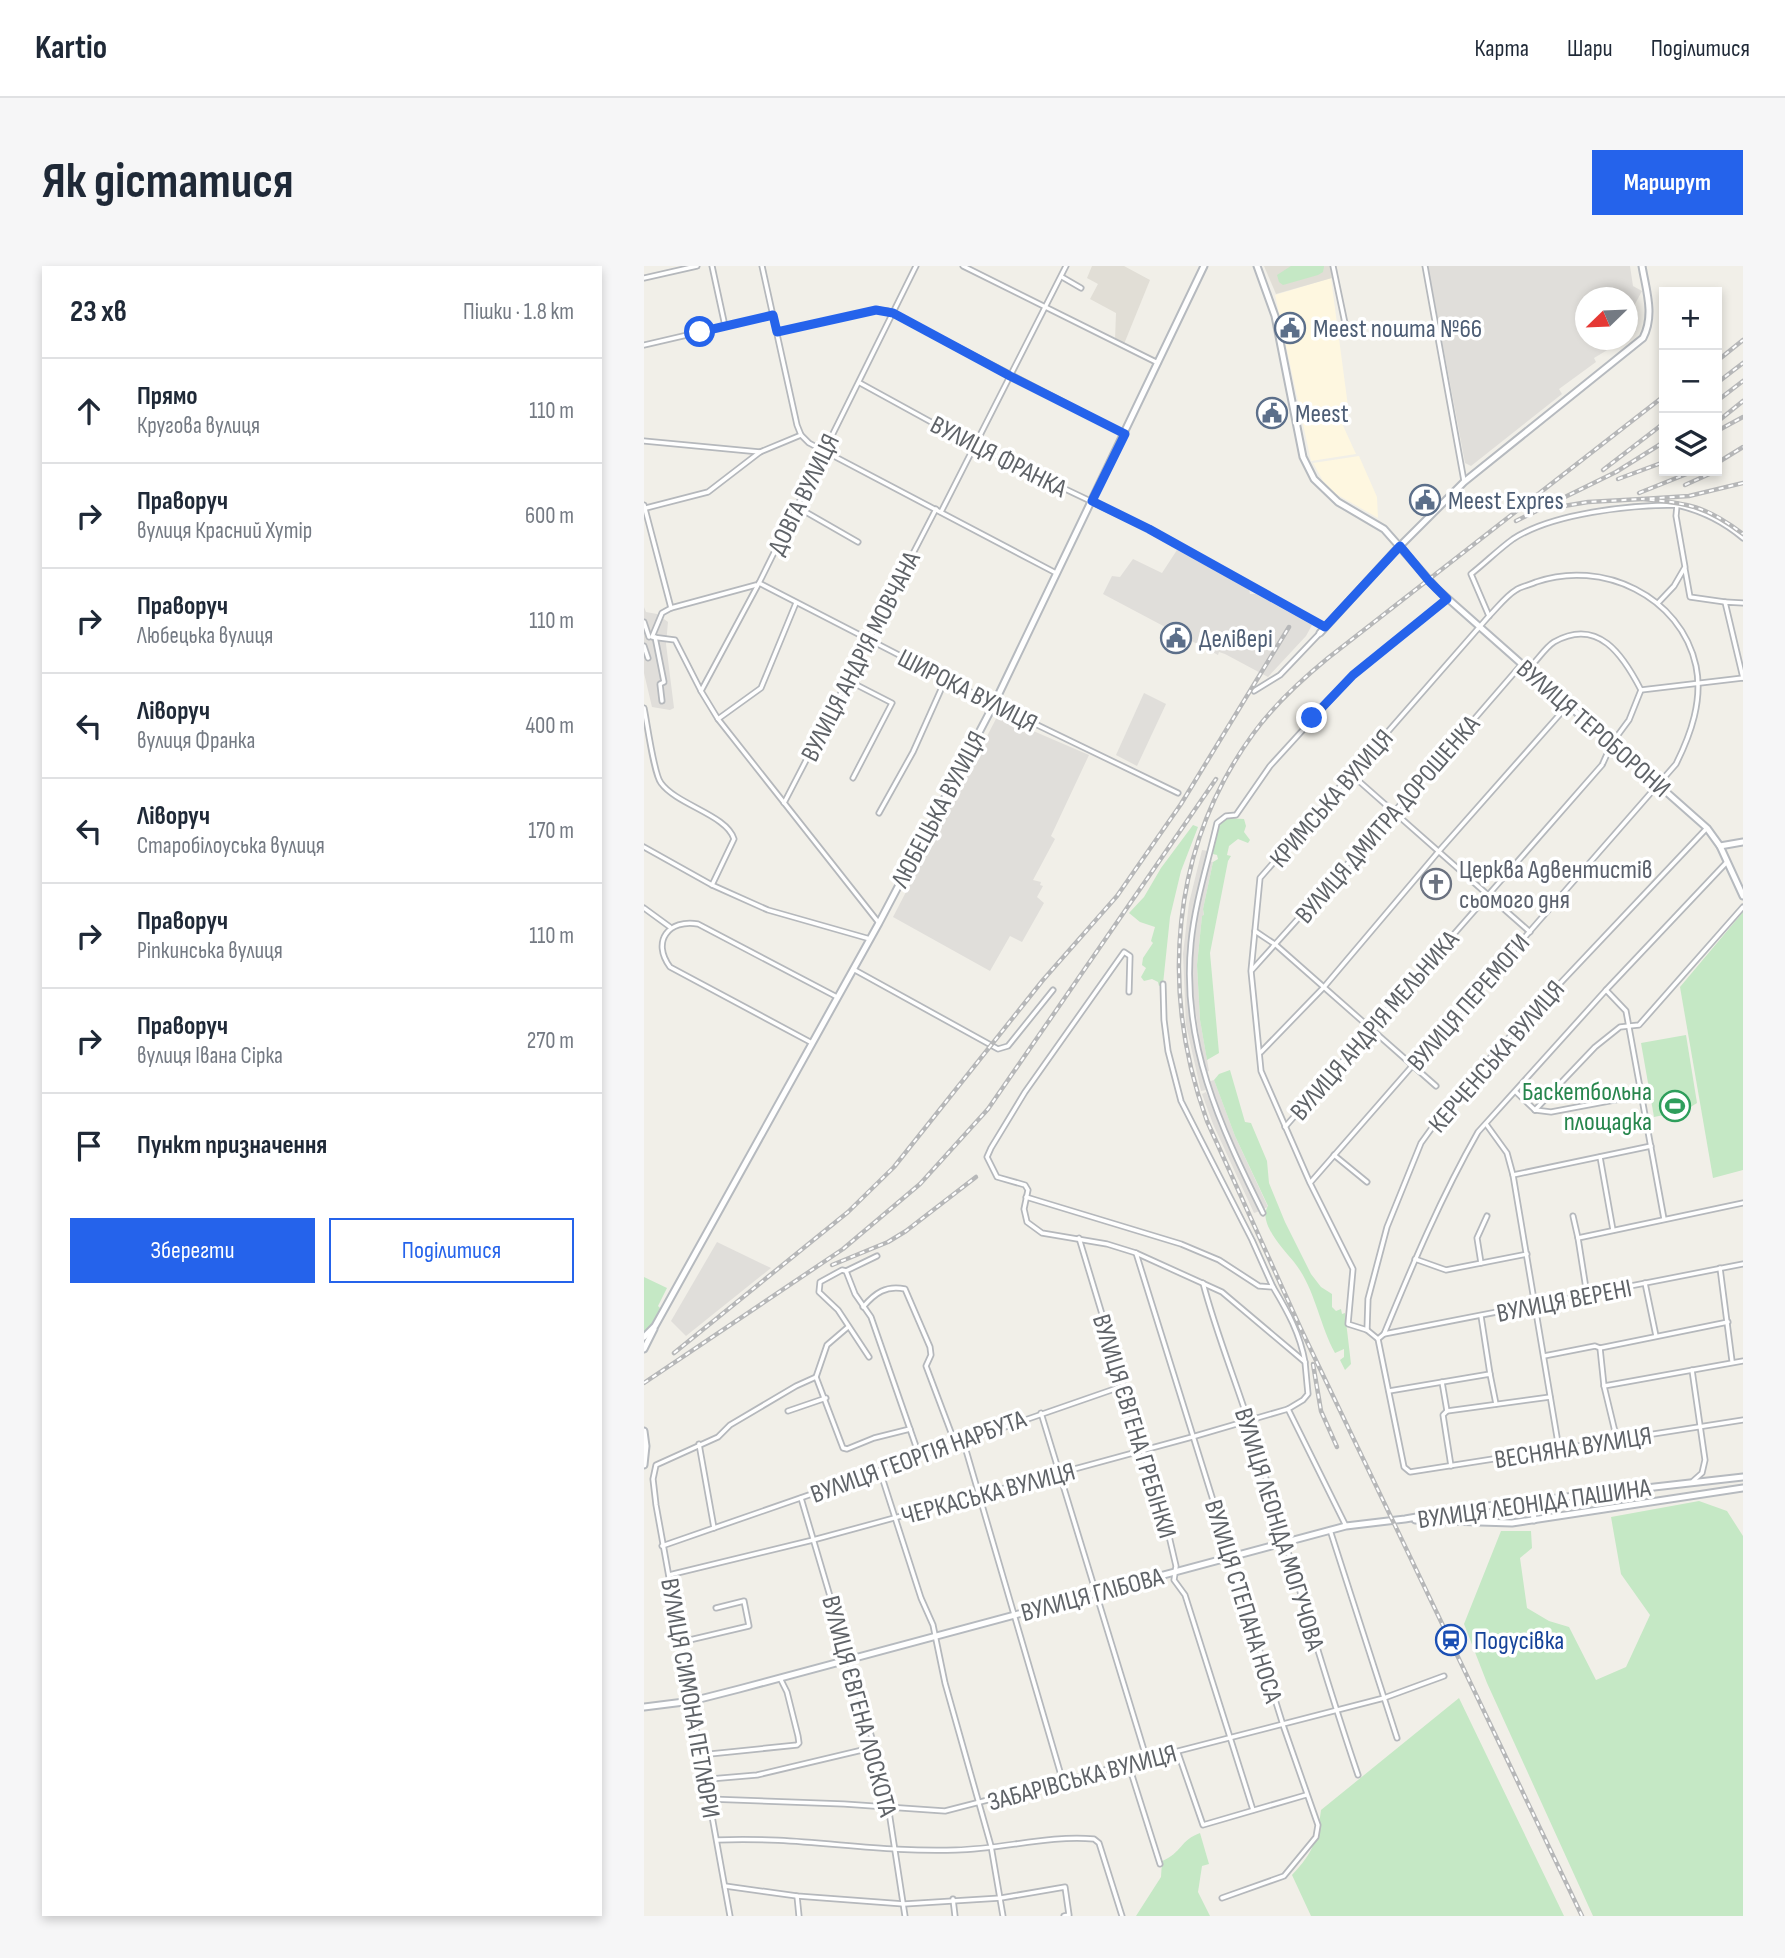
<!DOCTYPE html>
<html lang="uk">
<meta charset="utf-8">
<style>
:root{--surface:#fff;--page:#f6f6f7;--text:#1f2937;--muted:#747a83;--line:#e0e1e3;--accent:#2563eb}
body{margin:0;font-family:"Sofia Sans Condensed",sans-serif;background:var(--page);color:var(--text)}
.controls{position:absolute;right:21px;top:21px;display:grid;overflow:hidden;border-radius:0px;box-shadow:0 4px 10px #0003}
.controls button{width:63px;height:63px;display:grid;place-items:center;padding:0;border:0;border-bottom:2px solid var(--line);background:var(--surface);color:var(--text);font:35px sans-serif}
.compass{position:absolute;left:931px;top:21px;width:63px;height:63px;border-radius:50%;background:var(--surface);box-shadow:0 4px 10px #0003;rotate:247deg}
.stop{position:absolute;width:21px;height:21px;margin:-16px;border:5px solid #2563eb;border-radius:50%;background:#fff}
.stop.end{background:#2563eb;border-color:#fff;box-shadow:0 2px 7px #0008}
.list{margin:0;padding:0;list-style:none}
h2{display:flex;justify-content:space-between;align-items:center;height:91px;margin:0;padding:0 28px;font-size:30px}
h2 small{font-size:23px;font-weight:400;color:var(--muted)}
.list li{display:grid;grid-template-columns:46px 1fr auto;gap:21px;align-items:center;box-sizing:border-box;height:105px;padding:0 28px;border-top:2px solid var(--line)}
.list b{display:block;font-size:26px;white-space:nowrap}
.list p{margin:0;font-size:23px;white-space:nowrap;color:var(--muted)}
.list em{font-size:23px;font-style:normal;color:var(--muted)}
.actions{display:flex;gap:14px;padding:21px 28px}
.actions a{flex:1;padding:16px 0;border:2px solid var(--accent);border-radius:0px;text-align:center;font-size:24px;color:var(--accent)}
.actions .main{background:var(--accent);color:#fff}
.icon{flex:none;width:38px;height:38px;fill:none;stroke:currentColor;stroke-width:2;stroke-linecap:round;stroke-linejoin:round}
.map{position:relative;flex:none;width:1099px;height:1650px;overflow:hidden;border-radius:0px}
header{display:flex;align-items:center;gap:42px;box-sizing:border-box;height:98px;padding:0 35px;background:var(--surface);border-bottom:2px solid var(--line)}
header strong{font-size:33px}
nav{display:flex;gap:38px;margin-inline-start:auto;font-size:24px}
.intro{display:flex;align-items:center;justify-content:space-between;box-sizing:border-box;height:168px;padding:0 42px}
h1{margin:0;font-size:49px}
.button{padding:18px 32px;border-radius:0px;background:var(--accent);color:#fff;font-size:24px;font-weight:700}
main{display:flex;gap:42px;padding:0 42px}
aside{flex:1;background:var(--surface);border-radius:0px;box-shadow:0 4px 10px #0003}
.map>svg:first-child{display:block}
.commercial{fill:#fef7e0}
.industrial{fill:#e0deda}
.education{fill:#e1ded6}
.green{fill:#c5e8c5}
.lines{fill:none;stroke-linecap:round;stroke-linejoin:round}
.street-casing{stroke:#b5b8bc;stroke-width:7}
.secondary-casing{stroke:#b6babf;stroke-width:9}
.street{stroke:#fff;stroke-width:3.5}
.secondary{stroke:#fff;stroke-width:5}
.rail-casing{stroke:#b6b7b8;stroke-width:4.5}
.rail{stroke:#fff;stroke-width:2;stroke-dasharray:5;stroke-linecap:butt}
.route{stroke:#2563eb;stroke-width:9}
.labels{text-anchor:middle;stroke-width:7;stroke-linejoin:round;paint-order:stroke}
.service-label{font-size:26px;fill:#4e5e75;stroke:#fff;text-anchor:start}
.street-label{font-size:26px;fill:#5f6368;stroke:#fff}
.worship-label{font-size:26px;fill:#5b616d;stroke:#fff;text-anchor:start}
.leisure-label{font-size:26px;fill:#27864d;stroke:#fff;text-anchor:end}
.transit-label{font-size:26px;fill:#164399;stroke:#fff;text-anchor:start}
</style>
<header>
<strong>Kartio</strong>
<nav><a>Карта</a><a>Шари</a><a>Поділитися</a></nav>
</header>
<div class="intro"><h1>Як дістатися</h1><a class="button">Маршрут</a></div>
<main>
<aside>
<h2>23 хв<small>Пішки · 1.8 km</small></h2>
<ul class="list">
<li><svg class="icon" aria-label="ahead" viewBox="0 0 24 24"><path d="M12 20V5M6 11l6-6 6 6"/></svg><div><b>Прямо</b><p>Кругова вулиця</p></div><em>110 m</em></li>
<li><svg class="icon" aria-label="right" viewBox="0 0 24 24"><path d="M7 20v-9h11M14 6l5 5-5 5"/></svg><div><b>Праворуч</b><p>вулиця Красний Хутір</p></div><em>600 m</em></li>
<li><svg class="icon" aria-label="right" viewBox="0 0 24 24"><path d="M7 20v-9h11M14 6l5 5-5 5"/></svg><div><b>Праворуч</b><p>Любецька вулиця</p></div><em>110 m</em></li>
<li><svg class="icon" aria-label="left" viewBox="0 0 24 24"><path d="M17 20v-9H6M10 6l-5 5 5 5"/></svg><div><b>Ліворуч</b><p>вулиця Франка</p></div><em>400 m</em></li>
<li><svg class="icon" aria-label="left" viewBox="0 0 24 24"><path d="M17 20v-9H6M10 6l-5 5 5 5"/></svg><div><b>Ліворуч</b><p>Старобілоуська вулиця</p></div><em>170 m</em></li>
<li><svg class="icon" aria-label="right" viewBox="0 0 24 24"><path d="M7 20v-9h11M14 6l5 5-5 5"/></svg><div><b>Праворуч</b><p>Ріпкинська вулиця</p></div><em>110 m</em></li>
<li><svg class="icon" aria-label="right" viewBox="0 0 24 24"><path d="M7 20v-9h11M14 6l5 5-5 5"/></svg><div><b>Праворуч</b><p>вулиця Івана Сірка</p></div><em>270 m</em></li>
<li><svg class="icon" aria-label="arrive" viewBox="0 0 24 24"><path d="M6 21V4h12l-3 4 3 4H6"/></svg><div><b>Пункт призначення</b></div></li>
</ul>
<div class="actions"><a class="main">Зберегти</a><a>Поділитися</a></div>
</aside>
<div class="map">
<svg width="1099" height="1650" viewBox="0 0 1099 1650">
<rect width="100%" height="100%" fill="#f1efe8"/>
<g class="commercial">
<polygon points="687,12 705,148 696,153 712,188 667,195 631,29"/>
<polygon points="715,190 733,231 734,252 692,228 679,215 669,197"/>
</g>
<g class="industrial">
<polygon points="784,0 986,0 989,20 998,25 991,38 994,51 992,65 984,71 984,32 942,32 942,74 980,74 950,92 952,96 915,123 918,128 827,200 821,197"/>
<polygon points="533,284 605,323 606,328 612,328 668,359 662,370 624,411 581,388 575,386 574,389 459,328 468,310 476,311 489,293 518,307"/>
<polygon points="0,341 2,346 13,348 24,356 22,378 30,442 26,444 8,441 0,407"/>
<polygon points="500,427 522,438 493,500 472,489"/>
<polygon points="360,447 386,461 387,464 445,489 407,570 411,573 389,614 397,616 396,619 399,620 393,631 400,637 378,676 366,670 346,705 249,651 354,449"/>
<polygon points="558,584 564,585 550,639 545,689 548,759 562,824 557,825 542,759 539,688 545,637"/>
<polygon points="565,595 569,596 559,643 560,650 558,650 553,699 556,754 565,805 560,806 549,728 548,679 554,642"/>
<polygon points="570,814 591,870 624,941 619,943 585,873 564,816"/>
<polygon points="562,826 584,880 616,945 610,947 569,858 558,828"/>
<polygon points="73,976 127,1002 42,1070 27,1055"/>
</g>
<g class="education">
<polygon points="448,0 480,0 506,14 480,78 471,74 472,47 446,33 454,18 443,12"/>
<polygon points="620,0 686,0 688,12 632,28"/>
</g>
<g class="green">
<polygon points="647,0 680,0 680,1 679,6 674,9 639,19 635,16 633,9"/>
<path d="M582,552l18,1 2,7 -2,6 6,8 -2,3 -10,-4 -9,7 -2,9 4,1 -3,5 -18,92 9,100 -12,7 -7,-40 -3,-55 5,-49 2,-1 -1,-6 10,-47 5,-3 -1,-4 -4,-1c2,-13 0,-28 13,-36z"/>
<polygon points="549,559 554,561 537,605 526,651 519,718 515,720 514,716 508,713 500,715 497,711 502,702 498,699 499,692 509,677 507,675 511,661 496,656 485,647 500,631 517,602"/>
<polygon points="1099,646 1099,904 1069,912 1036,721"/>
<polygon points="1042,769 1053,837 1040,845 1010,851 997,777"/>
<path d="M586,804l15,52 6,1 16,38 2,22 16,39 26,52 10,13 11,7v13l4,4 5,-2 1,5 3,-1 6,51 -6,6 -5,-10 4,-3v-8l-9,4c-16,-29 -20,-65 -41,-91 -10,-12 -37,-40 -26,-56l-33,-70 -21,-56 5,-6z"/>
<polygon points="0,1011 23,1022 14,1040 16,1042 7,1061 0,1068"/>
<polygon points="1055,1235 1083,1245 1099,1270 1099,1650 949,1650 843,1417 820,1358 857,1265 887,1265 888,1282 876,1292 883,1342 905,1355 925,1361 952,1414 982,1401 1006,1349 977,1308 967,1251"/>
<path d="M815,1432l105,218h-253l-19,-41c22,-23 25,-35 29,-65z"/>
<path d="M556,1567l9,31 -7,2 -4,26 12,24h-74l25,-39 1,-16c20,-8 18,-21 38,-28z"/>
</g>
<g class="lines">
<g class="street-casing">
<g id="street">
<polyline points="68,0 81,60"/>
<polyline points="118,0 153,159 157,169 165,177 412,307"/>
<polyline points="319,0 514,97"/>
<polyline points="689,0 702,62"/>
<polyline points="781,0 820,215"/>
<polyline points="418,11 437,22"/>
<polyline points="0,12 53,0"/>
<polyline points="133,66 232,44 244,45 479,167"/>
<polyline points="0,79 129,49"/>
<polyline points="216,117 329,179 505,263 681,361"/>
<polyline points="0,175 116,186"/>
<polyline points="0,239 27,342"/>
<path d="M1033,239c26,6 46,16 66,33"/>
<polyline points="153,241 214,276"/>
<polyline points="2,242 64,226 116,186 157,169"/>
<polyline points="297,246 422,0"/>
<polyline points="1041,303 1046,331 1081,336"/>
<polyline points="115,317 354,440 534,527"/>
<polyline points="1099,337 1081,336 1099,412"/>
<path d="M845,350l-18,-42c14,-11 28,-25 42,-35 40,-26 117,-34 164,-34l-1,11 9,51 -11,19 -16,17"/>
<polyline points="0,356 5,371"/>
<polyline points="11,371 20,416 16,418 18,435"/>
<polyline points="0,380 4,392"/>
<polyline points="205,415 248,437 209,512"/>
<polyline points="997,424 1099,412"/>
<polyline points="57,425 31,374 8,371 18,347 27,342 112,319"/>
<polyline points="610,425 636,409 676,367"/>
<path d="M0,442c3,14 10,67 17,75 16,22 66,32 73,56l-22,46"/>
<polyline points="74,453 117,422 152,337"/>
<polyline points="708,509 886,666"/>
<polyline points="140,537 292,243"/>
<polyline points="235,547 269,486 299,419"/>
<polyline points="0,581 68,619 124,644 226,673"/>
<polyline points="0,642 26,661"/>
<polyline points="235,657 74,453 57,425 115,317 272,0"/>
<polyline points="611,665 632,679 792,820"/>
<polyline points="209,703 354,783 364,780 409,724"/>
<path d="M608,704l142,-158 127,-147h11c7,-7 14,-18 22,-23 44,-25 69,13 87,48l-12,30 -17,23 -9,20"/>
<polyline points="519,718 520,754 524,785 537,835 608,974 629,1021"/>
<polyline points="962,724 982,745 1020,953"/>
<path d="M168,777l-142,-76c-19,-26 -1,-48 28,-43l139,73"/>
<polyline points="617,786 680,721 795,585 924,439"/>
<polyline points="872,826 891,844"/>
<polyline points="891,844 951,781 976,761 995,759 1099,641"/>
<polyline points="891,844 907,846 997,829"/>
<polyline points="842,858 863,887 869,909 915,1183"/>
<polyline points="641,861 958,499"/>
<polyline points="690,889 723,916"/>
<polyline points="956,891 969,964"/>
<polyline points="869,909 1007,880"/>
<path d="M666,917l366,-419c15,-30 27,-64 20,-98 -15,-70 -94,-107 -160,-84 -6,3 -14,4 -20,8 -10,6 -18,17 -27,26l-229,262 -9,93 10,100 49,112 43,86 -5,55 19,6 11,9 6,-5 359,-70"/>
<path d="M382,931l155,47 38,16 40,26 14,1c15,25 27,47 32,75"/>
<path d="M619,947c-43,-87 -82,-171 -72,-270 4,-41 17,-80 26,-120l9,-7 10,-1 34,-49 83,-91 94,-76"/>
<polyline points="929,950 934,972"/>
<polyline points="435,972 525,1270 532,1300 530,1314 541,1329 609,1544"/>
<polyline points="492,987 639,1459 674,1559 672,1571 640,1610 578,1632"/>
<polyline points="233,990 202,1005 211,1028 227,1051 275,1189"/>
<polyline points="771,993 802,1004 883,988"/>
<polyline points="837,997 833,972 843,950"/>
<polyline points="1076,1002 1088,1095"/>
<polyline points="202,1005 198,1004 176,1016 175,1026 194,1044 225,1091"/>
<path d="M559,1017c12,46 30,91 45,137 37,118 70,238 110,355"/>
<polyline points="1001,1017 1012,1070"/>
<polyline points="943,1029 934,972 1099,937"/>
<path d="M219,1041c12,-14 23,-22 42,-18l25,58 1,8 -5,11 29,77"/>
<polyline points="837,1050 846,1108"/>
<polyline points="204,1061 183,1079 172,1111 199,1182 203,1183 230,1172 266,1163"/>
<polyline points="723,1064 724,1033 743,961 777,877 811,830 854,783 1062,563"/>
<path d="M740,1068c28,-68 57,-137 94,-202l128,-142 120,-127"/>
<polyline points="734,1073 760,1201 766,1206 1099,1154"/>
<polyline points="956,1082 960,1120 973,1174"/>
<polyline points="900,1090 951,1080 956,1082 1084,1056"/>
<polyline points="1048,1104 1061,1194 1058,1207 1049,1215"/>
<polyline points="798,1116 803,1145 906,1131"/>
<polyline points="960,1120 1099,1095"/>
<polyline points="745,1125 846,1108 852,1138"/>
<polyline points="644,1143 702,1260"/>
<polyline points="144,1145 182,1132"/>
<polyline points="803,1145 799,1149 807,1200"/>
<polyline points="397,1147 503,1494"/>
<polyline points="319,1174 419,1516"/>
<polyline points="55,1178 70,1262"/>
<polyline points="236,1205 277,1332 289,1359 301,1417 347,1580 359,1650"/>
<polyline points="157,1232 240,1513 261,1650"/>
<polyline points="686,1264 753,1472"/>
<polyline points="18,1280 479,1120"/>
<polyline points="25,1309 169,1274 548,1171 644,1143 659,1134 664,1128 661,1096 578,1026 492,987 463,978 398,967 383,956 380,943 384,924 381,919 353,911 343,891 347,882 381,826 480,686 486,690 485,726"/>
<polyline points="37,1376 105,1360 100,1335 72,1342"/>
<polyline points="534,1487 559,1559 662,1529"/>
<polyline points="56,1489 153,1479 155,1477 154,1470 143,1426 136,1412"/>
<polyline points="485,1500 516,1598"/>
<polyline points="61,1511 66,1513 113,1509 231,1481"/>
<polyline points="65,1533 200,1538 301,1545 740,1432 800,1410"/>
<path d="M73,1574c80,-4 159,13 239,10 47,-1 92,-15 138,-11l5,4 23,73"/>
<polyline points="81,1620 153,1630 260,1638 357,1632 421,1621 425,1649 420,1650"/>
<polyline points="153,1630 155,1650"/>
<polyline points="309,1633 311,1650"/>
<polyline points="86,1650 12,1239 9,1213 12,1199 74,1171 86,1159 152,1120 172,1111"/>
</g>
</g>
<g class="secondary-casing">
<g id="secondary">
<polyline points="613,0 631,50 659,191 670,213 694,236 740,263 793,323 1063,562 1076,580 1099,630"/>
<path d="M676,367l74,-81 70,-70 179,-144c12,-23 3,-48 -1,-72"/>
<polyline points="1076,580 1099,576"/>
<polyline points="0,1071 11,1060 235,657 350,438 560,0"/>
<polyline points="0,1083 10,1063"/>
<polyline points="0,1165 2,1180 0,1199"/>
<polyline points="888,1235 890,1254"/>
<polyline points="771,1254 868,1257 1099,1222"/>
<polyline points="0,1441 48,1435 95,1423 702,1260 761,1253 825,1242 1099,1211"/>
</g>
</g>
<use href="#street" class="street"/>
<use href="#secondary" class="secondary"/>
<g class="rail-casing">
<g id="rail">
<polyline points="1073,95 1099,74"/>
<polyline points="1073,117 1099,97"/>
<polyline points="1073,135 1099,115"/>
<polyline points="1073,156 1099,135"/>
<polyline points="1073,165 1099,151"/>
<polyline points="1073,197 1099,181"/>
<polyline points="959,204 1020,157"/>
<polyline points="974,213 1020,196"/>
<path d="M1099,217l-54,13 -47,3c46,4 64,7 101,35"/>
<polyline points="1041,219 1072,205"/>
<polyline points="995,227 1050,205"/>
<polyline points="908,242 944,236 998,233"/>
<polyline points="872,255 972,206 1020,176"/>
<polyline points="188,999 244,976 262,965 332,911"/>
<polyline points="30,1087 204,946 250,901 399,714 473,630 537,538 645,361"/>
<polyline points="669,1098 677,1145 693,1181"/>
<polyline points="0,1117 199,983 276,918 344,843 572,513"/>
<path d="M938,1650l-282,-589 -93,-206c-47,-129 -37,-273 46,-387 21,-29 47,-53 75,-76l336,-262"/>
</g>
</g>
<use href="#rail" class="rail"/>
</g>
<g class="lines">
<polyline class="route" points="56,66 129,49 133,66 232,44 249,47 366,110 481,168 448,235 505,263 681,361 756,280 785,315 803,333 709,409 668,452"/>
</g>
<defs>
<g id="civic-ring" transform="scale(1.575)"><circle r="9.5" fill="#fff" stroke="#5c6f8a" stroke-width="1.5"/><path d="M-.6-6.5H3V-4.5H.6V-3L4-1V1h2V6H-6V1h2V-1L-.6-3ZM-1.2 2.5V6h2.4V2.5Z" fill="#5c6f8a"/></g>
<g id="church-ring" transform="scale(1.575)"><circle r="9.5" fill="#fff" stroke="#6b7280" stroke-width="1.5"/><path d="M-1.2-6h2.4v3.5h3.3v2.4h-3.3V6h-2.4V-.1h-3.3v-2.4h3.3Z" fill="#6b7280"/></g>
<g id="stadium-ring" transform="scale(1.575)"><circle r="9.5" fill="#fff" stroke="#2e9e5b" stroke-width="1.5"/><path d="M0-5a6.5 5 0 1 0 0 10a6.5 5 0 1 0 0-10ZM-3.5-1.8h7v3.6h-7Z" fill="#2e9e5b"/></g>
<g id="station-ring" transform="scale(1.575)"><circle r="9.5" fill="#fff" stroke="#1a4fb4" stroke-width="1.5"/><path d="M-3-6H3Q5-6 5-4V2Q5 4 3 4L4.5 6H3L1.5 4h-3L-3 6H-4.5L-3 4Q-5 4-5 2V-4Q-5-6-3-6ZM-3.5-4v3h7v-3ZM-3.5 1v1.5H-2V1ZM2 1v1.5H3.5V1Z" fill="#1a4fb4"/></g>
</defs>
<g fill-rule="evenodd">
<use href="#civic-ring" x="646" y="62"/>
<use href="#civic-ring" x="628" y="147"/>
<use href="#civic-ring" x="781" y="234"/>
<use href="#civic-ring" x="532" y="372"/>
<use href="#church-ring" x="792" y="618"/>
<use href="#stadium-ring" x="1031" y="840"/>
<use href="#station-ring" x="807" y="1374"/>
</g>
<g class="labels">
<g class="service-label">
<text x="669" y="71">Meest пошта №66</text>
<text x="651" y="156">Meest</text>
<text x="804" y="243">Meest Expres</text>
<text x="555" y="381">Делівері</text>
</g>
<g class="street-label">
<text transform="translate(355 190) rotate(27)" y="9">ВУЛИЦЯ ФРАНКА</text>
<text transform="translate(159 228) rotate(-64)" y="9">ДОВГА ВУЛИЦЯ</text>
<text transform="translate(216 390) rotate(-63)" y="9">ВУЛИЦЯ АНДРІЯ МОВЧАНА</text>
<text transform="translate(324 424) rotate(27)" y="9">ШИРОКА ВУЛИЦЯ</text>
<text transform="translate(950 462) rotate(41)" y="9">ВУЛИЦЯ ТЕРОБОРОНИ</text>
<text transform="translate(687 532) rotate(-49)" y="9">КРИМСЬКА ВУЛИЦЯ</text>
<text transform="translate(294 543) rotate(-62)" y="9">ЛЮБЕЦЬКА ВУЛИЦЯ</text>
<text transform="translate(743 553) rotate(-49)" y="9">ВУЛИЦЯ ДМИТРА ДОРОШЕНКА</text>
<text transform="translate(824 736) rotate(-49)" y="9">ВУЛИЦЯ ПЕРЕМОГИ</text>
<text transform="translate(730 759) rotate(-49)" y="9">ВУЛИЦЯ АНДРІЯ МЕЛЬНИКА</text>
<text transform="translate(852 790) rotate(-49)" y="9">КЕРЧЕНСЬКА ВУЛИЦЯ</text>
<text transform="translate(920 1034) rotate(-11)" y="9">ВУЛИЦЯ ВЕРЕНІ</text>
<text transform="translate(491 1160) rotate(73)" y="9">ВУЛИЦЯ ЄВГЕНА ГРЕБІНКИ</text>
<text transform="translate(929 1181) rotate(-9)" y="9">ВЕСНЯНА ВУЛИЦЯ</text>
<text transform="translate(274 1190) rotate(-20)" y="9">ВУЛИЦЯ ГЕОРГІЯ НАРБУТА</text>
<text transform="translate(344 1227) rotate(-15)" y="9">ЧЕРКАСЬКА ВУЛИЦЯ</text>
<text transform="translate(890 1237) rotate(-8)" y="9">ВУЛИЦЯ ЛЕОНІДА ПАШИНА</text>
<text transform="translate(636 1263) rotate(73)" y="9">ВУЛИЦЯ ЛЕОНІДА МОГУЧОВА</text>
<text transform="translate(448 1328) rotate(-15)" y="9">ВУЛИЦЯ ГЛІБОВА</text>
<text transform="translate(600 1335) rotate(73)" y="9">ВУЛИЦЯ СТЕПАНА НОСА</text>
<text transform="translate(47 1432) rotate(80)" y="9">ВУЛИЦЯ СИМОНА ПЕТЛЮРИ</text>
<text transform="translate(216 1440) rotate(75)" y="9">ВУЛИЦЯ ЄВГЕНА ЛОСКОТА</text>
<text transform="translate(438 1511) rotate(-15)" y="9">ЗАБАРІВСЬКА ВУЛИЦЯ</text>
</g>
<g class="worship-label">
<text x="815" y="612">Церква Адвентистів<tspan x="815" dy="30">сьомого дня</tspan></text>
</g>
<g class="leisure-label">
<text x="1008" y="834">Баскетбольна<tspan x="1008" dy="30">площадка</tspan></text>
</g>
<g class="transit-label">
<text x="830" y="1383">Подусівка</text>
</g>
</g>
</svg>
<div class="controls">
<button>+</button>
<button>−</button>
<button><svg class="icon" aria-label="layers" viewBox="0 0 24 24"><path d="M12 4l9 5-9 5-9-5zM3 14l9 5 9-5"/></svg></button>
</div>
<svg class="compass" viewBox="-18 -18 36 36"><path d="M0-13l5 13h-10z" fill="#e53935"/><path d="M0 13l5-13h-10z" fill="#747a83"/></svg>
<div class="stop" style="left:56px;top:66px"></div>
<div class="stop end" style="left:668px;top:452px"></div>
</div>
</main>
